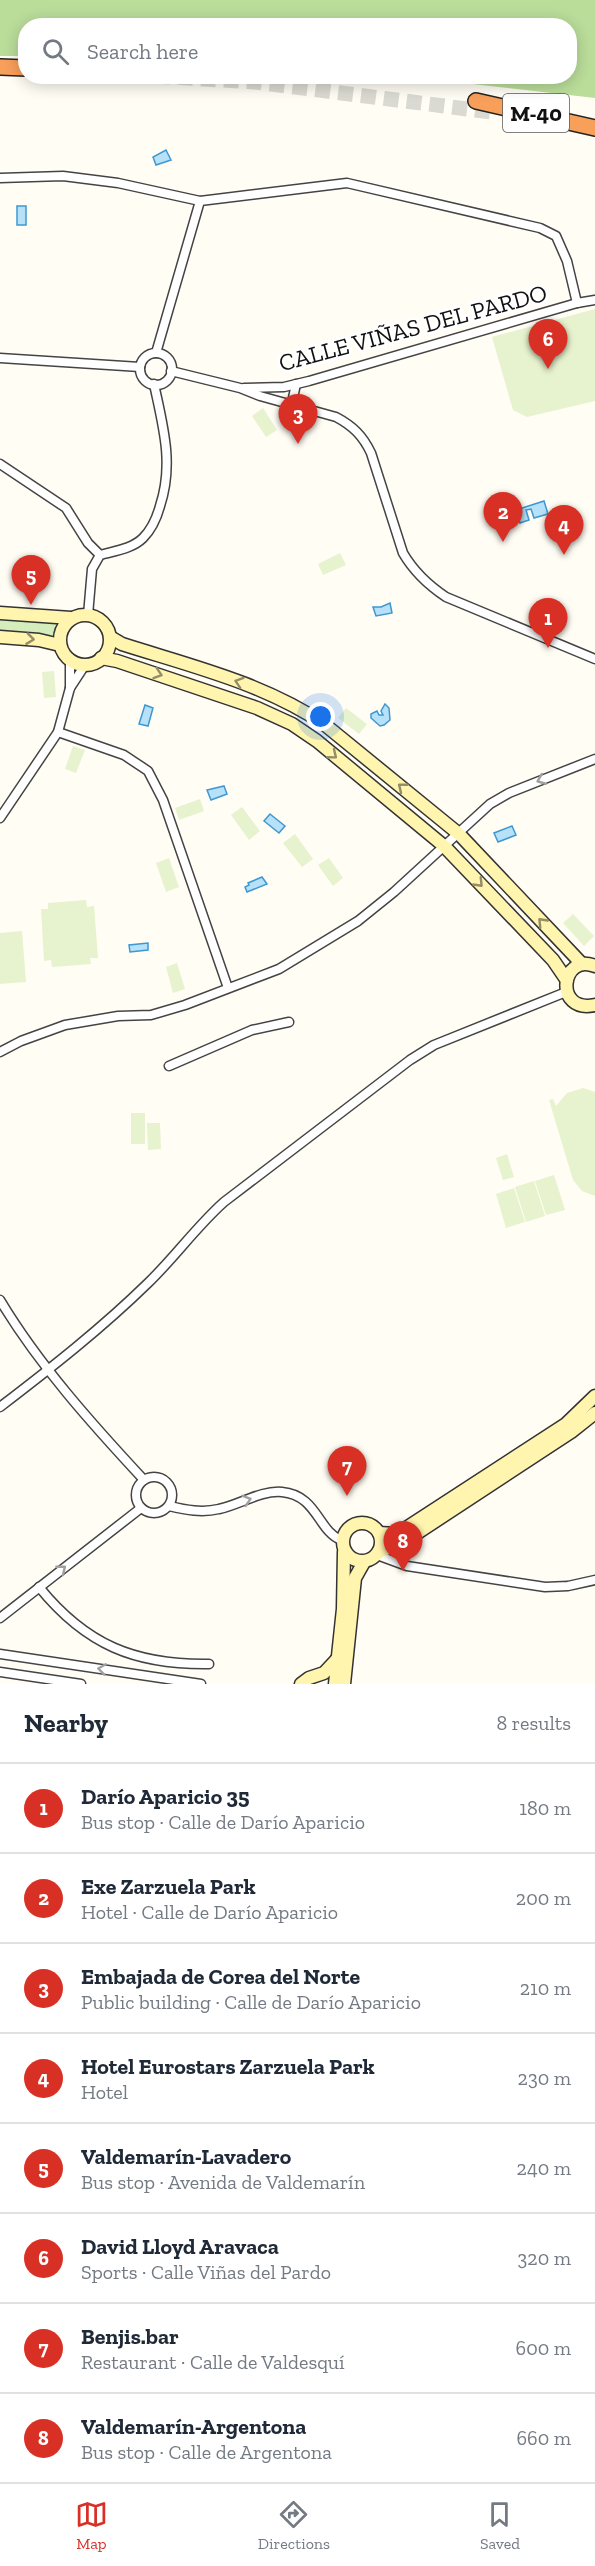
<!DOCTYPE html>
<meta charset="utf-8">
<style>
:root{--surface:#fff;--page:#f2f2f3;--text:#1f2937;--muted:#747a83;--line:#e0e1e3;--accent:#d93025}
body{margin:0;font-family:"Zilla Slab",serif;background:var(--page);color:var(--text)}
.you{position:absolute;left:321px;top:717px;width:21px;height:21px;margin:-15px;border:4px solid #fff;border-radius:50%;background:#1a73e8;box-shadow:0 0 0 9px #1a73e833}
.badge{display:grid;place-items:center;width:39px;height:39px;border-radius:50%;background:var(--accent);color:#fff;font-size:20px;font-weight:700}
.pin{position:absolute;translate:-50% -50px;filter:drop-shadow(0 2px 3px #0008)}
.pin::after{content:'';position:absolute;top:32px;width:21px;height:18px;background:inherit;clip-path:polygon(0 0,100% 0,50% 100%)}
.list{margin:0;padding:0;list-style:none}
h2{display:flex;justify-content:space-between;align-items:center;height:78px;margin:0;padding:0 24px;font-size:26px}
h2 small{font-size:20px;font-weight:400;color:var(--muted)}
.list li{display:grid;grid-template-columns:39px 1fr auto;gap:18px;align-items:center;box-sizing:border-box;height:90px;padding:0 24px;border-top:2px solid var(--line)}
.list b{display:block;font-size:22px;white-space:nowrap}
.list p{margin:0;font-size:20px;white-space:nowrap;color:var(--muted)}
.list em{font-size:20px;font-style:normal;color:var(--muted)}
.icon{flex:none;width:33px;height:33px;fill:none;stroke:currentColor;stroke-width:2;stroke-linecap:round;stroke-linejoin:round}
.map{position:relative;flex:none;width:595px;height:1684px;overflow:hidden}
.search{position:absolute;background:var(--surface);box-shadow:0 3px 15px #0003;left:18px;right:18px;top:18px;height:66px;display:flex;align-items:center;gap:15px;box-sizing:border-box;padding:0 21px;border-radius:24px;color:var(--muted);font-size:22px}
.sheet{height:798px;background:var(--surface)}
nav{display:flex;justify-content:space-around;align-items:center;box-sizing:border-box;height:84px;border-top:2px solid var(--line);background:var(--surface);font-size:16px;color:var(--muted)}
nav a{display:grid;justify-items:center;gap:3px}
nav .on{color:var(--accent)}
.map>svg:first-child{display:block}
.green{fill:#d5ecbc}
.forest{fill:#badd9a}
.pitch{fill:#e7f3ce}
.water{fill:#b7e1f8;stroke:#3c98d2;stroke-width:1.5}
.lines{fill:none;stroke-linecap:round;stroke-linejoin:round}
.highway-tunnel{stroke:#dbdad2;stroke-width:15;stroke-dasharray:15 8;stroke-linecap:butt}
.street-casing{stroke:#444;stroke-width:11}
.secondary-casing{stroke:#333;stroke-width:15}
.highway-casing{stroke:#222;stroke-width:18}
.street{stroke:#fff;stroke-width:8}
.secondary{stroke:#fff5af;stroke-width:12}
.highway{stroke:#f89f5a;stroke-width:15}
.oneway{stroke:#948e68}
.oneway2{stroke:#a0a0a0}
.labels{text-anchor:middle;stroke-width:6;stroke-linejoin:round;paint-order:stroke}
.shield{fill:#fff;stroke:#585858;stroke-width:1.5}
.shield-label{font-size:22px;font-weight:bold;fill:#111}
.street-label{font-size:24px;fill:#111;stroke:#fff}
</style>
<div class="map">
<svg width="595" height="1684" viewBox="0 0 595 1684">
<rect width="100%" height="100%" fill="#fffdf4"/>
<polygon class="green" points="0,619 59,624 57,636 0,631"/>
<polygon class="forest" points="0,0 595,0 595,98 410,77 570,76 570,26 26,26 25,56 0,56"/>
<g class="pitch">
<polygon points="595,309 595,401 527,417 513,410 492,337"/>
<polygon points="263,408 277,430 266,437 252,416"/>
<polygon points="340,553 346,565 323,575 318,564"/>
<polygon points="54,671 56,697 44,698 42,672"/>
<polygon points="346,708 367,724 359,734 338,718"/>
<polygon points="73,746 85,750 76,773 65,769"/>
<polygon points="200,799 204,811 179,820 175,808"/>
<polygon points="242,807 260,831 249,840 231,815"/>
<polygon points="295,834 313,859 302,867 283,843"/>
<polygon points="169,858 179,887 166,892 156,863"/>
<polygon points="329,858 343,878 333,886 318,865"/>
<polygon points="86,900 87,907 94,906 98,958 90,958 91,964 52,967 51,960 44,961 41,909 48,909 48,903"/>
<polygon points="573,914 594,936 584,946 563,923"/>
<polygon points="22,931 26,982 0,984 0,933"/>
<polygon points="177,963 185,989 173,993 166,967"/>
<polygon points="583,1088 595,1092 595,1196 582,1191 573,1180 549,1100 553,1099 556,1106 567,1093"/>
<rect x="131" y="1113" width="14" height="31"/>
<polygon points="147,1123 160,1123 161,1149 148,1150"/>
<polygon points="507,1154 514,1177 503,1180 496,1158"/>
<polygon points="554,1175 565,1210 546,1215 535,1181"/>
<polygon points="534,1181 545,1216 526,1222 515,1187"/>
<polygon points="514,1188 525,1222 506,1228 496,1194"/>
</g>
<g class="water">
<polygon points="166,150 171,160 156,165 153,157"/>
<rect x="17" y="206" width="9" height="19"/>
<polygon points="544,501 548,514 534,518 531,509 526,510 529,520 520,523 516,510"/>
<polygon points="390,603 392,613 376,616 373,607 381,607"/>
<polygon points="385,704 389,708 390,720 384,725 380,726 371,718 371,714 377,711 379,715 383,715 381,711"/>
<polygon points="145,705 153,708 148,726 139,724"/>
<polygon points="224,786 227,794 211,800 207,790"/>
<polygon points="270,814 285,826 279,833 264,821"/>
<polygon points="512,826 516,835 498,842 494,833"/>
<polygon points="262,877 267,884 247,892 245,887 249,885 248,883"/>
<polygon points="148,943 148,950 130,952 129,945"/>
</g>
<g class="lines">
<polyline class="highway-tunnel" points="155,76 255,82 491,112"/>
<g class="street-casing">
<g id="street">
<polyline points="0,178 63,176 118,183 200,201 347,183 540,228 556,236 567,261 577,303"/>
<polyline points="156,353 200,201"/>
<circle cx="156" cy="369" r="16"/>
<polyline points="0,358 140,367"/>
<path d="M171,371l69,17 20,8 76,21c17,9 27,19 35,36l32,100c11,19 25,32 43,44l149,62"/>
<polyline points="244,388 284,387 309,381 577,303 595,300"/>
<polyline points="295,406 293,398 296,384"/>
<polyline points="0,464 66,508 88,543 100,555"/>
<path d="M88,615l4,-46 8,-14c14,-4 32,-6 43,-17 8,-8 14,-21 17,-32 14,-42 3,-80 -6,-122"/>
<polyline points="70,660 70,688"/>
<polyline points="58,732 124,755 148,771 163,800 228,988"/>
<polyline points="0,818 58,732 70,688 85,665"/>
<polyline points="0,1052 21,1041 65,1025 118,1016 151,1015 185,1005 279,969 358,921 394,892 490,804 509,793 595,759"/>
<polyline points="169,1066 252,1030 289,1022"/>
<path d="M0,1300c39,65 92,124 144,180"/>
<path d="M0,1407c51,-39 102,-79 148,-124 27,-26 48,-56 76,-81l186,-142 24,-15 132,-53"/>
<circle cx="154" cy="1495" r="18"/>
<path d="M169,1506c17,4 33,7 50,3 20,-4 42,-19 63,-17 35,3 36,39 59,48"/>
<polyline points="377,1555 407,1566 545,1587 568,1586 595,1580"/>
<path d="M39,1587c47,58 96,78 170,77"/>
<polyline points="0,1618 141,1508"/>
<polyline points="0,1654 201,1684"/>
<polyline points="0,1672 81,1684"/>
</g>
</g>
<g class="secondary-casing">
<g id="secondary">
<polyline points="0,613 71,618"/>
<circle cx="85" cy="640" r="25"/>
<polyline points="0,637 39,640 60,645"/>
<path d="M110,637l12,7c69,22 141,39 202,80l135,110 123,130"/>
<polyline points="101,658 117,661 257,708 292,724 317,741 444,846 553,960 566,979"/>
<path d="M595,966c-34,-14 -42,48 0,39"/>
<circle cx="362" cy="1542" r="19"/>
<polyline points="379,1533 396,1534 403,1530 566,1424 595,1396"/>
<polyline points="379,1552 402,1543 571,1432 595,1413"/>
<polyline points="301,1684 309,1678 324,1673 338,1658"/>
<polyline points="335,1684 343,1609 344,1552"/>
<polyline points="344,1684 355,1578 364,1562"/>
</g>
</g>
<g class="highway-casing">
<g id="highway">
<polyline points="0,67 26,68"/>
<polyline points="476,101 595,128"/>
</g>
</g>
<use href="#street" class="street"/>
<use href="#secondary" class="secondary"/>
<use href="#highway" class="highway"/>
</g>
<defs><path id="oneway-chevron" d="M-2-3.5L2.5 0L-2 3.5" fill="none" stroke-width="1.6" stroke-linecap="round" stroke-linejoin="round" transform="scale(1.5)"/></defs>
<g class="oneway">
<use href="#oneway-chevron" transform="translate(30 639) rotate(7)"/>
<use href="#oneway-chevron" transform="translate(158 674) rotate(18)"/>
<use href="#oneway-chevron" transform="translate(239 682) rotate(-162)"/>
<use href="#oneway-chevron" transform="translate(333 755) rotate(39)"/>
<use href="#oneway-chevron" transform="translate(402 787) rotate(-141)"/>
<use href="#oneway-chevron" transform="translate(479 883) rotate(46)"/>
<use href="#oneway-chevron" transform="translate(542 922) rotate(-134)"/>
</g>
<g class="oneway2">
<use href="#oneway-chevron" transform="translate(541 780) rotate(158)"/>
<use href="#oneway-chevron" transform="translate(247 1500) rotate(-17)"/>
<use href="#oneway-chevron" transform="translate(62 1569) rotate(-39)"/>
<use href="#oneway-chevron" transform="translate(102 1669) rotate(-172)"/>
</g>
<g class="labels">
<rect class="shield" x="503" y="94" width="66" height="38" rx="4.5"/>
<g class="shield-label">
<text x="536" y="121">M-40</text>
</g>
<g class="street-label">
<text transform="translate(413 328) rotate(-15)" y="8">CALLE VIÑAS DEL PARDO</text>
</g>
</g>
</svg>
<div class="you"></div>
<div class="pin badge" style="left:548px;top:648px">1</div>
<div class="pin badge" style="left:503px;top:542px">2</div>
<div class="pin badge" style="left:298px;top:444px">3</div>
<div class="pin badge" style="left:564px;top:555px">4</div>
<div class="pin badge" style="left:31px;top:605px">5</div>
<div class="pin badge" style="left:548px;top:369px">6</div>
<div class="pin badge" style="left:347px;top:1496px">7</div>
<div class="pin badge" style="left:403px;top:1571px">8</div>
<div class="search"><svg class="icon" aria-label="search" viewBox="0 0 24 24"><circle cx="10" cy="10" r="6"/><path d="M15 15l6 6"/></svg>Search here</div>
</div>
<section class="sheet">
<h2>Nearby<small>8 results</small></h2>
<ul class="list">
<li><span class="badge">1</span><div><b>Darío Aparicio 35</b><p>Bus stop · Calle de Darío Aparicio</p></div><em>180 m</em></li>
<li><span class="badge">2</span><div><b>Exe Zarzuela Park</b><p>Hotel · Calle de Darío Aparicio</p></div><em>200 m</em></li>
<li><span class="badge">3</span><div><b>Embajada de Corea del Norte</b><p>Public building · Calle de Darío Aparicio</p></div><em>210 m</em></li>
<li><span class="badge">4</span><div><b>Hotel Eurostars Zarzuela Park</b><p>Hotel</p></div><em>230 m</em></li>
<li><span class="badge">5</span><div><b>Valdemarín-Lavadero</b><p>Bus stop · Avenida de Valdemarín</p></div><em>240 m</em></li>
<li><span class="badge">6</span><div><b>David Lloyd Aravaca</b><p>Sports · Calle Viñas del Pardo</p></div><em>320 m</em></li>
<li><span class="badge">7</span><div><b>Benjis.bar</b><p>Restaurant · Calle de Valdesquí</p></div><em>600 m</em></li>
<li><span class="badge">8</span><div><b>Valdemarín-Argentona</b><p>Bus stop · Calle de Argentona</p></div><em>660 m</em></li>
</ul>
</section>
<nav>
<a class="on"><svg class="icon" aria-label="map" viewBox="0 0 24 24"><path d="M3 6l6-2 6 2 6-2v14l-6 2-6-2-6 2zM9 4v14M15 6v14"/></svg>Map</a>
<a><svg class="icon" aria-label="directions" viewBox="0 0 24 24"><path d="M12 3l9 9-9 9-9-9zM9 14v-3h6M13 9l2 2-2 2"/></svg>Directions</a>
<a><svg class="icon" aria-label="saved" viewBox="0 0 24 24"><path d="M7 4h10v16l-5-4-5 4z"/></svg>Saved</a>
</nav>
